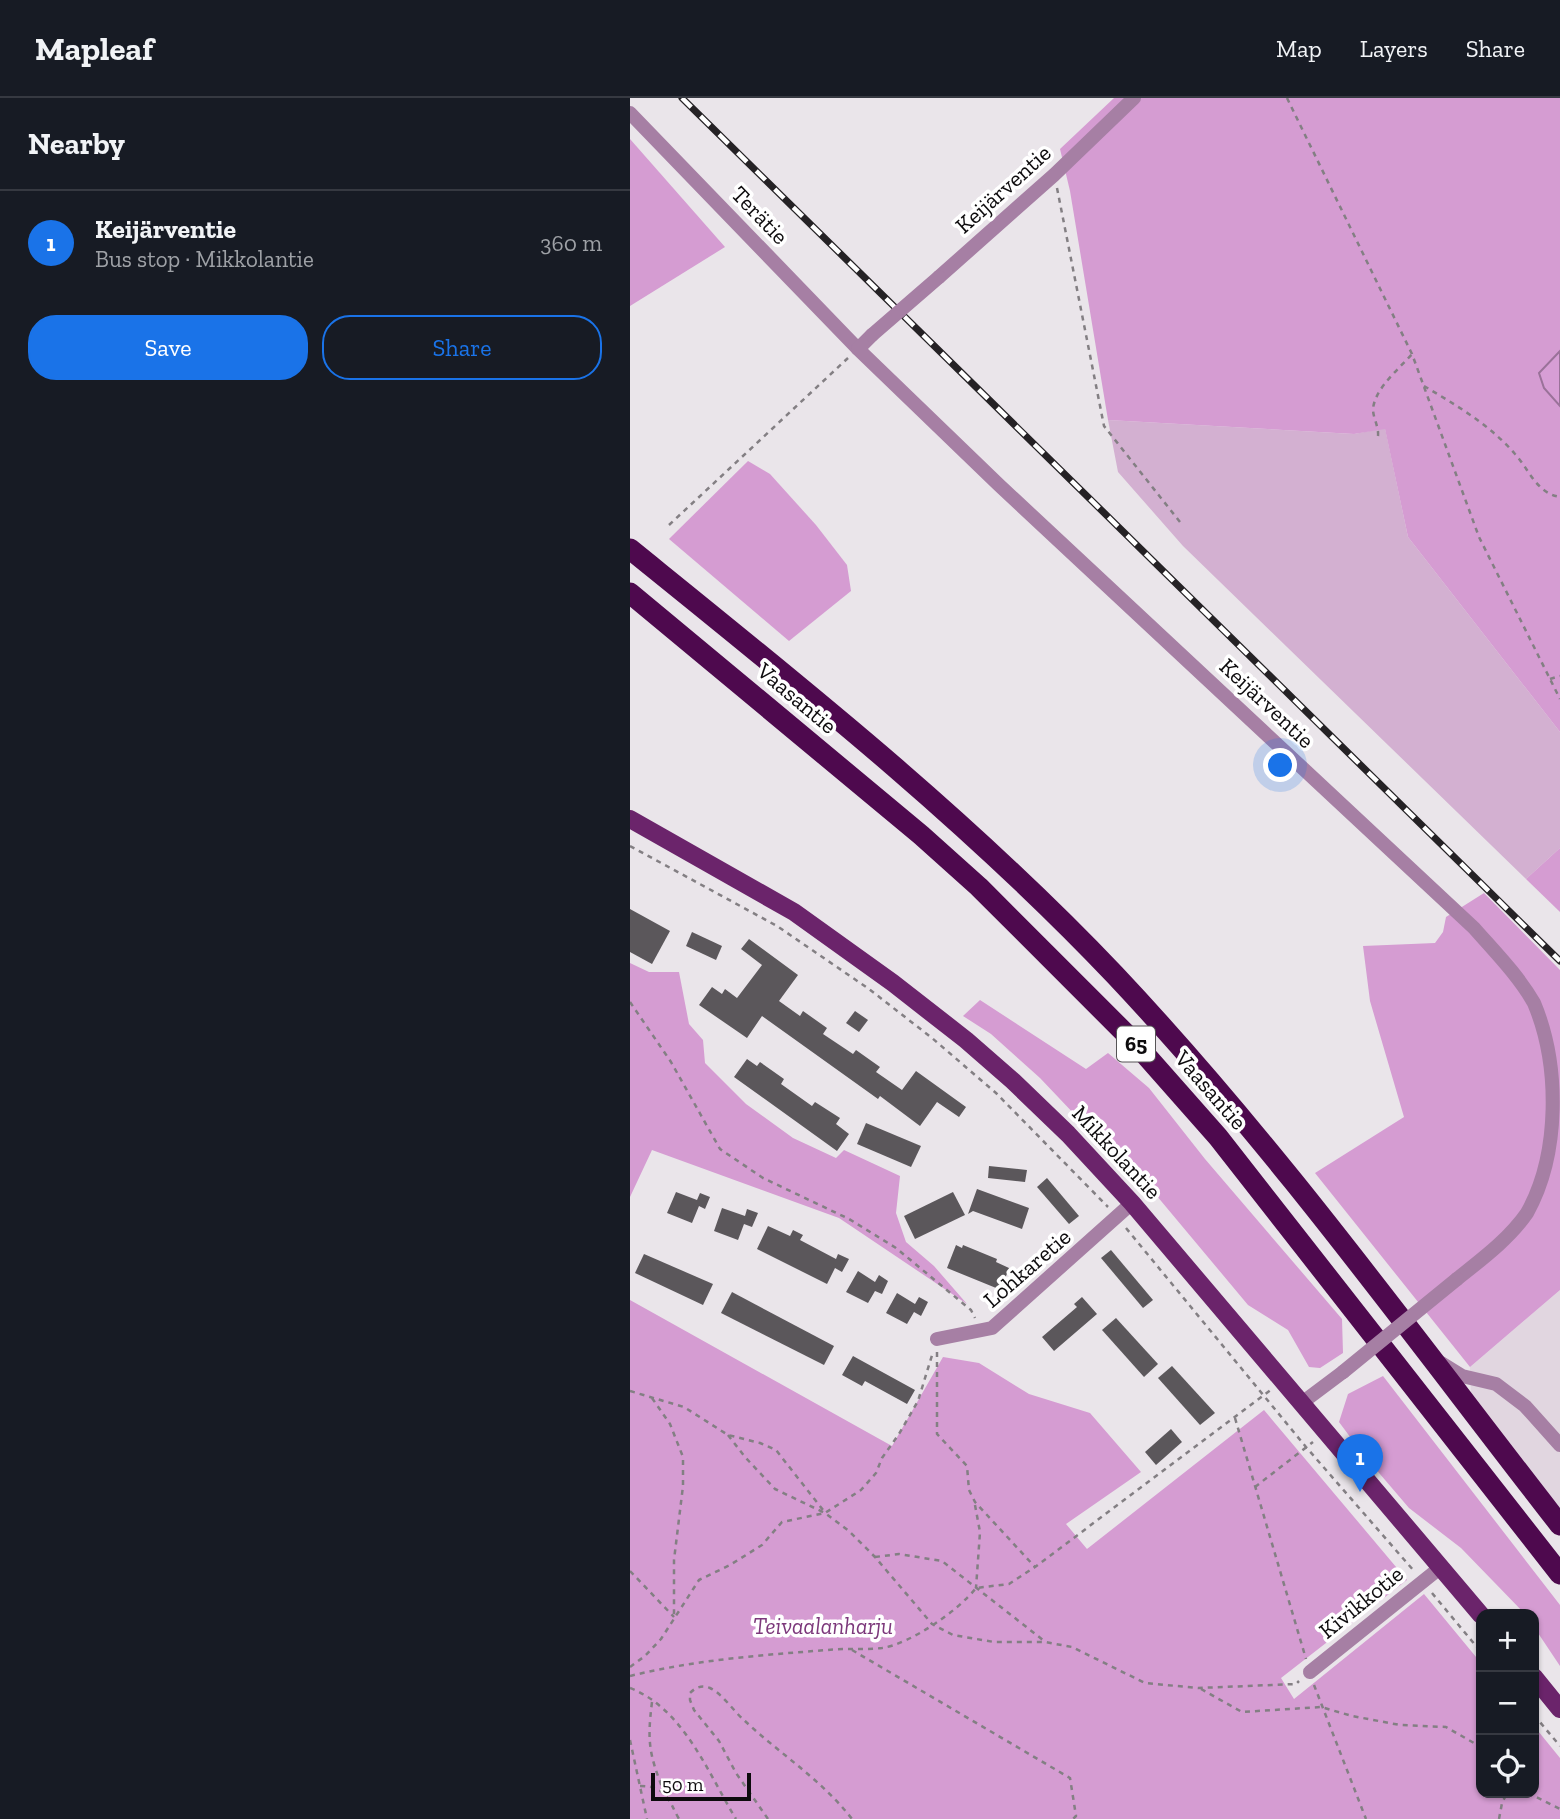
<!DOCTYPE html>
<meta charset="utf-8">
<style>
:root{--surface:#171b24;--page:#20242c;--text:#f1f3f6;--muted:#9ea1a6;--line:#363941;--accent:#1a73e8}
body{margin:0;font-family:"Zilla Slab",serif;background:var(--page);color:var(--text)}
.controls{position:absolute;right:21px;bottom:21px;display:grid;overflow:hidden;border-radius:14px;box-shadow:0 2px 5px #0004}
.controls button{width:63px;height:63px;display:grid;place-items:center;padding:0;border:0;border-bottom:2px solid var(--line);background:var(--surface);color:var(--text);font:35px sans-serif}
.scale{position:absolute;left:21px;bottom:18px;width:100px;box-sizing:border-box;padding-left:7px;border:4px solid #0d0b0d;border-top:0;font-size:19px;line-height:24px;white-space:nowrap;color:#0d0b0d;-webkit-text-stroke:5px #fff;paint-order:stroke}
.you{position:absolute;left:651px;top:668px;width:24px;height:24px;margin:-18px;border:5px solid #fff;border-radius:50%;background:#1a73e8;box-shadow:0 0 0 10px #1a73e833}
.badge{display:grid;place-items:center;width:46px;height:46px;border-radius:50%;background:var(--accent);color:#fff;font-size:23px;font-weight:700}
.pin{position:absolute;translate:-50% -58px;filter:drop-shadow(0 2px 4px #0008)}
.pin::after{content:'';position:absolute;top:37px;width:24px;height:21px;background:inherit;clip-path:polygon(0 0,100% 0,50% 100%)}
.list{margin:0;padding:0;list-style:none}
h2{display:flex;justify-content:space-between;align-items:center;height:91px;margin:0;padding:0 28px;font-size:30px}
h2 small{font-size:23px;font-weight:400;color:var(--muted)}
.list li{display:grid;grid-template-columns:46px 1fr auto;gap:21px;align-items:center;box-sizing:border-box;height:105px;padding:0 28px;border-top:2px solid var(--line)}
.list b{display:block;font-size:26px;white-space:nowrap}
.list p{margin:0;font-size:23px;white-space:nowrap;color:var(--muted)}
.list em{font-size:23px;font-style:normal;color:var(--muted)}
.actions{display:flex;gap:14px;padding:21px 28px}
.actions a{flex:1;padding:16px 0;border:2px solid var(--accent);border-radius:28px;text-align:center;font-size:24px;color:var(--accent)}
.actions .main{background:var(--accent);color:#fff}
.icon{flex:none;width:38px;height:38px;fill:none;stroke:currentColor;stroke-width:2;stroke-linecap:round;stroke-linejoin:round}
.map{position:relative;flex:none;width:930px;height:1721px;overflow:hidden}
header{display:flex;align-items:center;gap:42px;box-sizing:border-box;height:98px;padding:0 35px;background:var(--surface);border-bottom:2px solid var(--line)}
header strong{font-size:33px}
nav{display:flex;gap:38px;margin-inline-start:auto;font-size:24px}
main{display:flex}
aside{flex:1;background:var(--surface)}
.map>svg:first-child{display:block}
.built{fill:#e1d6e0}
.green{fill:#d3b0d1}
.forest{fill:#d59cd2}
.water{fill:#d79ed5;stroke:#9a7299;stroke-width:2}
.building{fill:#5b575b}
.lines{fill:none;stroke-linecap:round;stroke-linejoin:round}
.path{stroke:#837f83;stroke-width:2.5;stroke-dasharray:5 5;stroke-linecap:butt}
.minor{stroke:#a67fa4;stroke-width:14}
.major{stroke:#6b246b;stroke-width:18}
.highway{stroke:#4e094e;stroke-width:21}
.rail-casing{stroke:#252225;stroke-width:7}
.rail{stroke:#fff;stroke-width:4.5;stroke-dasharray:13;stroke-linecap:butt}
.minor-bridge{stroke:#a67fa4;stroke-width:14}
.labels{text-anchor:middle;stroke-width:7;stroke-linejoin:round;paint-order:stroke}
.shield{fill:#fff;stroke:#565456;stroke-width:2}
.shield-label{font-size:21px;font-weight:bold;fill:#0d0b0d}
.street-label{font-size:23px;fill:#0d0b0d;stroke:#fff}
.park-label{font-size:23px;font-style:italic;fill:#7c387b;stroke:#fff}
</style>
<header>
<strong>Mapleaf</strong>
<nav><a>Map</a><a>Layers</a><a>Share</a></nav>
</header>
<main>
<aside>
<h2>Nearby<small></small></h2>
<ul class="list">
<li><span class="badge">1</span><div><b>Keijärventie</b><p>Bus stop · Mikkolantie</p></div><em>360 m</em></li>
</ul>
<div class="actions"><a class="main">Save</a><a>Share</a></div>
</aside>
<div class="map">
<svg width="930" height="1721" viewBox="0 0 930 1721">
<rect width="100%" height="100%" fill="#eae5ea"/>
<polygon class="built" points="930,1192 930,1412 841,1298 840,1269"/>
<polygon class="green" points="478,322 724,336 755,330 778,439 930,634 930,750 896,781 553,448 488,374"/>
<g class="forest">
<polygon points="484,0 930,0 930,253 909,275 914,290 930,308 930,634 778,439 755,331 724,336 478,322 440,93 430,51"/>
<polygon points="0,41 95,149 0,208"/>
<polygon points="118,363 140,376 186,427 217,467 221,493 159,543 39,441"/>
<polygon points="930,750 930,814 896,781"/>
<polygon points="854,795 930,872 930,1192 840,1269 685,1075 774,1019 740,903 733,848 805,845 813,834 816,819"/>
<polygon points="0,865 19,874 49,874 59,926 73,942 75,965 116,1006 163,1040 206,1060 214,1052 270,1078 266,1115 276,1144 304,1168 337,1206 209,1120 22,1052 0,1099"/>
<polygon points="350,902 456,971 478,955 519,990 575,1061 712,1221 713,1255 690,1270 679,1269 658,1232 618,1207 506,1073 447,1019 410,980 361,936 333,918"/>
<polygon points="0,1202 262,1348 313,1259 349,1265 399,1296 460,1315 511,1374 436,1426 457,1451 634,1312 777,1482 651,1580 664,1601 794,1496 851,1565 851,1695 904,1695 904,1628 930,1660 930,1721 0,1721"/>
<polygon points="753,1278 930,1507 930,1568 904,1529 904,1516 895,1516 831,1450 779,1410 732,1355 709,1324 718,1296"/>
</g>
<polygon class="water" points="930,253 930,308 914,290 909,275"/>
<g class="building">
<polygon points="0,811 40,833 22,866 0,854"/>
<polygon points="62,834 92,848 86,862 56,848"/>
<polygon points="119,841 168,877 149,903 170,918 173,913 197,930 193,936 223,956 226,952 250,969 246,974 272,992 286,973 336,1009 329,1019 307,1004 290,1028 250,998 248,1001 132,918 117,940 69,907 82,889 92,896 95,891 107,900 132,867 111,851"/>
<polygon points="225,913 238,922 229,934 216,925"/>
<polygon points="117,961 127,968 130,964 154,981 151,986 182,1008 185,1004 210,1020 206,1026 219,1036 207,1053 104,979"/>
<polygon points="236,1025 291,1048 281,1069 227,1046"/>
<polygon points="359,1068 397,1072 395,1084 358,1080"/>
<polygon points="417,1080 449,1118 439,1126 407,1089"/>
<polygon points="347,1091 399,1110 392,1131 343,1113 338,1116"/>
<polygon points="46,1094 67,1102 70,1095 80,1099 75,1111 69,1108 62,1125 37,1115"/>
<polygon points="323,1094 335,1117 285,1141 274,1118"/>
<polygon points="92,1110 115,1118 117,1111 128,1115 122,1129 114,1126 108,1142 84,1133"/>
<polygon points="138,1128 160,1138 163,1132 173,1137 170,1142 206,1161 208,1156 219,1161 212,1174 205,1170 197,1186 127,1151"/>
<polygon points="326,1147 332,1150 333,1147 367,1161 366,1164 379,1170 371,1192 317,1170"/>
<polygon points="481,1152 523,1202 513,1210 471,1160"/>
<polygon points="14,1156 83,1186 73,1207 5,1175"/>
<polygon points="228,1173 245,1184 249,1177 258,1183 252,1196 245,1193 238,1205 216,1194"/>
<polygon points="102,1194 204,1248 194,1267 91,1215"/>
<polygon points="267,1195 285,1206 289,1199 298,1204 291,1218 284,1214 277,1226 256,1215"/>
<polygon points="452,1199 467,1216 424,1253 412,1239 447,1209 444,1206"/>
<polygon points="486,1220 528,1266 514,1279 472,1232"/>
<polygon points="223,1258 285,1292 277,1306 235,1283 232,1288 212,1277"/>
<polygon points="542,1268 585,1315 570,1327 528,1280"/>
<polygon points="541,1331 552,1344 526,1367 515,1354"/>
</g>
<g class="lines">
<g class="path">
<polyline points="657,0 782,256 849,439 930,601"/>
<polyline points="427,90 474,328 550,424"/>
<path d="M794,288c32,19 66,39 91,68 14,15 21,39 45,43"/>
<path d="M748,338c1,-9 -5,-18 -5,-27 2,-21 26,-40 39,-55"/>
<polyline points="39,427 218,260"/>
<polyline points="920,581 930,578"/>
<polyline points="0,748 147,828 239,891 302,940 366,995 478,1109"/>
<polyline points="0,904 41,964 90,1051 133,1080 219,1121 266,1150 341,1212 345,1220"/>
<polyline points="496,1130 676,1349 784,1473"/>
<polyline points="307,1254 307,1336 337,1368 339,1392 345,1404 405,1469"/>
<polyline points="0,1293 54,1309 98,1337 130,1345 146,1352 193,1412"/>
<polyline points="22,1300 40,1326 53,1359 53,1388 44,1462 44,1519"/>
<polyline points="605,1320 676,1561"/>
<polyline points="98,1337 115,1359 145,1391 195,1415 219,1433 245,1459 302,1526 323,1537 364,1544 415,1544 442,1549 515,1585 568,1590 666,1586 669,1583"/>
<polyline points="625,1389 683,1344"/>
<polyline points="345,1407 350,1434 346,1490"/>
<polyline points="245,1459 269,1456 312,1463 413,1542"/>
<polyline points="0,1473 44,1519"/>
<polyline points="802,1495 851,1554"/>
<polyline points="222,1552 440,1680 446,1718 443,1721"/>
<polyline points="0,1569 15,1558 31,1541 69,1482 100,1467 132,1447 152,1424 195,1415 231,1392 246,1375 252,1360 269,1336 288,1303 303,1254"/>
<path d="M0,1578c65,-16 131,-21 198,-26 17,-2 36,0 54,-2 28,-4 76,-37 94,-60l33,-4 26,-17 237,-178"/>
<polyline points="684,1587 736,1721"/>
<path d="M0,1590c54,21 78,85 106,131"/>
<polyline points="571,1591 612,1614 691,1609 722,1618 770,1627 816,1629 851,1649"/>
<path d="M22,1604c-5,40 -3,52 12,90"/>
<polyline points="904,1617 930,1648"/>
<polyline points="0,1642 17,1721"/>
<path d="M10,1688c26,0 28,13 39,33"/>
<polyline points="898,1695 930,1711"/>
<path d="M138,1721l-32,-46 -17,-32 -25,-31 -4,-10v-7c6,-6 12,-8 20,-5 13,6 24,24 35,33 35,33 77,59 107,98"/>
<polyline points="869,1721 872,1705 877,1695"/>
</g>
<g class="minor">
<polyline points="0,15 228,251"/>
<polyline points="309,179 424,77 504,0"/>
<path d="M242,237l-14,14 141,136 475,443c21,24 44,47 60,75 26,62 26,151 -7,210 -18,26 -45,46 -70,66"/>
<polyline points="307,1241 362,1230 502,1105"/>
<polyline points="811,1265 832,1278 866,1286 895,1308 930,1347"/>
<polyline points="673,1304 713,1274"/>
<polyline points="680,1574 811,1469"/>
</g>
<g class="major">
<polyline points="0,721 164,814 263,885 336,942 383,983 438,1036 502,1105 851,1517"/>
<polyline points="904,1579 930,1611"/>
</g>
<g class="highway">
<path d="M0,451c167,135 337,270 485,426 162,172 300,364 445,550"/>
<polyline points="0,495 291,737 349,789 505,945 588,1039 930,1476"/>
</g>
<g class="rail-casing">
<polyline id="rail" points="52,0 930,863"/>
</g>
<use href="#rail" class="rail"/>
<g class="minor-bridge">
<polyline points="242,237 309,179"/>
<polyline points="713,1274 827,1181"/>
</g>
</g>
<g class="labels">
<rect class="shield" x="487" y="928.5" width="38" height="35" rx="5"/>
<g class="shield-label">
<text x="506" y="953">65</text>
</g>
<g class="street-label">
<text transform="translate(373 91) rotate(-42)" y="8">Keijärventie</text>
<text transform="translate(130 117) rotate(46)" y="8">Terätie</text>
<text transform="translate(167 600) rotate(40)" y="8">Vaasantie</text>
<text transform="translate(637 605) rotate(43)" y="8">Keijärventie</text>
<text transform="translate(581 992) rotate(49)" y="8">Vaasantie</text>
<text transform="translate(487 1054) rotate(47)" y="8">Mikkolantie</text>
<text transform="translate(397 1170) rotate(-41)" y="8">Lohkaretie</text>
<text transform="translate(731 1504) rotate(-39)" y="8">Kivikkotie</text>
</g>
<g class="park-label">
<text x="193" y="1536">Teivaalanharju</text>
</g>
</g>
</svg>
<div class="controls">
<button>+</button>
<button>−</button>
<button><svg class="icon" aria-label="locate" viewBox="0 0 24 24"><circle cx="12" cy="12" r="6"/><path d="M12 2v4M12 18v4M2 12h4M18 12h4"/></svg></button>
</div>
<div class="scale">50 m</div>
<div class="you"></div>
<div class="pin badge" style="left:730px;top:1394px">1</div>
</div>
</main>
